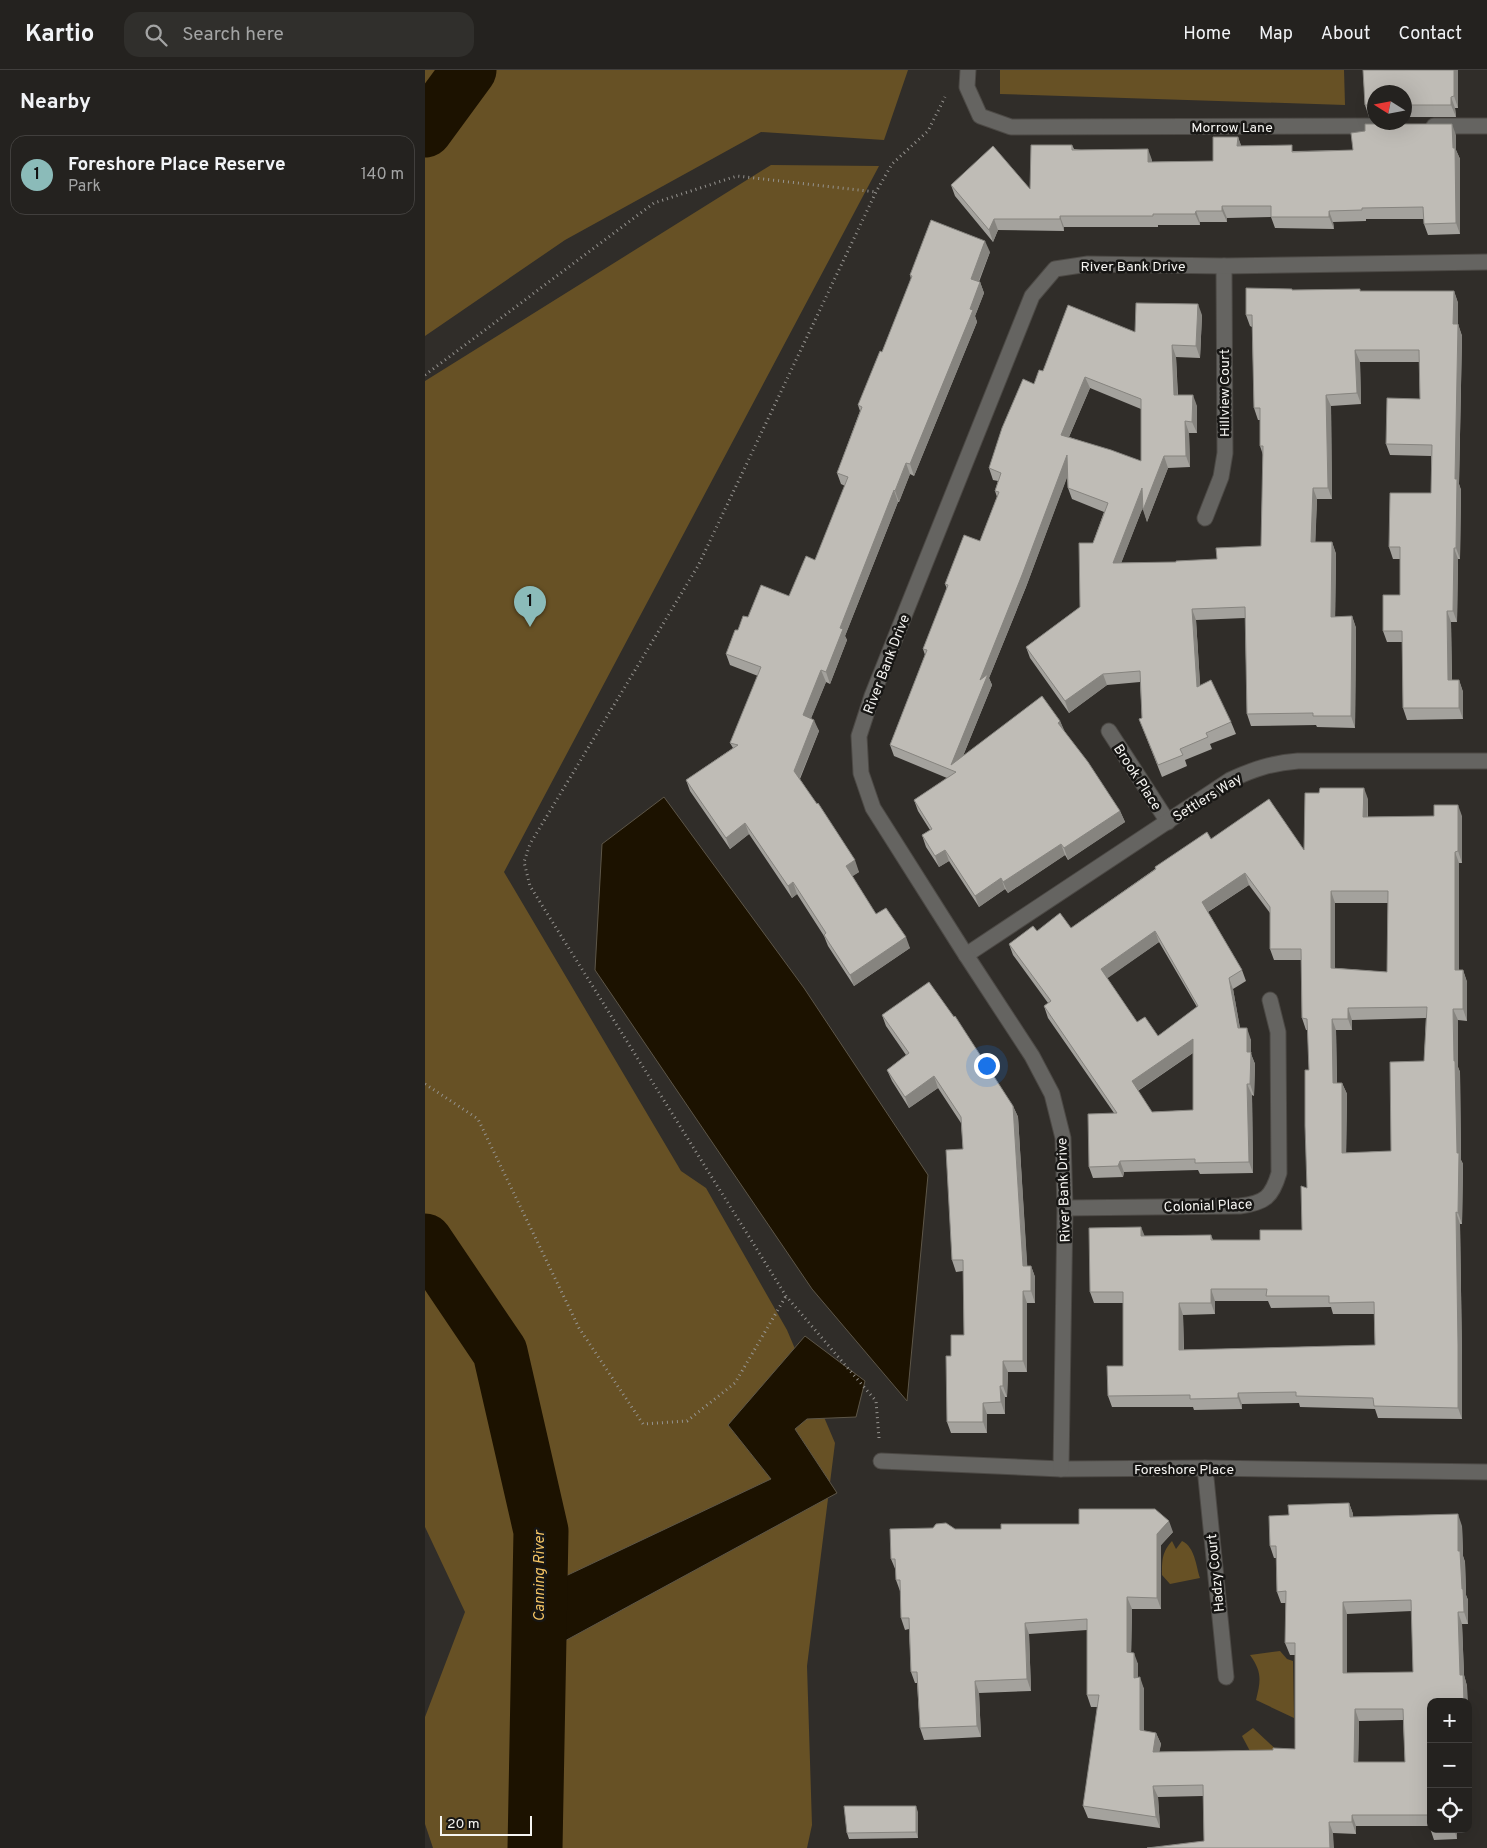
<!DOCTYPE html>
<meta charset="utf-8">
<style>
:root{--surface:#24221f;--page:#302f2c;--text:#f1f3f6;--muted:#a3a4a4;--line:#413f3d;--accent:#8bbbb9}
body{margin:0;font-family:Overpass,sans-serif;background:var(--page);color:var(--text)}
.controls{position:absolute;right:15px;bottom:15px;display:grid;overflow:hidden;border-radius:10px;box-shadow:0 5px 20px #0002}
.controls button{width:45px;height:45px;display:grid;place-items:center;padding:0;border:0;border-bottom:1px solid var(--line);background:var(--surface);color:var(--text);font:25px sans-serif}
.compass{position:absolute;left:942px;top:15px;width:45px;height:45px;border-radius:50%;background:var(--surface);box-shadow:0 5px 20px #0002;rotate:281deg}
.scale{position:absolute;left:15px;bottom:12px;width:92px;box-sizing:border-box;padding-left:5px;border:2px solid #f5f4f1;border-top:0;font-size:14px;line-height:18px;white-space:nowrap;color:#f5f4f1;-webkit-text-stroke:4px #171614;paint-order:stroke}
.you{position:absolute;left:561px;top:995px;width:18px;height:18px;margin:-12px;border:4px solid #fff;border-radius:50%;background:#1a73e8;box-shadow:0 0 0 8px #1a73e833}
.badge{display:grid;place-items:center;width:32px;height:32px;border-radius:50%;background:var(--accent);color:#111;font-size:16px;font-weight:700}
.pin{position:absolute;translate:-50% -41px;filter:drop-shadow(0 1px 2px #0008)}
.pin::after{content:'';position:absolute;top:26px;width:18px;height:15px;background:inherit;clip-path:polygon(0 0,100% 0,50% 100%)}
.list{margin:0;padding:0;list-style:none}
h2{display:flex;justify-content:space-between;align-items:center;height:65px;margin:0;padding:0 20px;font-size:21px}
h2 small{font-size:16px;font-weight:400;color:var(--muted)}
.list li{display:grid;grid-template-columns:32px 1fr auto;gap:15px;align-items:center;box-sizing:border-box;height:80px;margin:0 10px 10px;padding:0 10px;border:1px solid var(--line);border-radius:15px}
.list b{display:block;font-size:19px;white-space:nowrap}
.list p{margin:0;font-size:16px;white-space:nowrap;color:var(--muted)}
.list em{font-size:16px;font-style:normal;color:var(--muted)}
.icon{flex:none;width:28px;height:28px;fill:none;stroke:currentColor;stroke-width:2;stroke-linecap:round;stroke-linejoin:round}
.map{position:relative;flex:none;width:1062px;height:1778px;overflow:hidden}
header{display:flex;align-items:center;gap:30px;box-sizing:border-box;height:70px;padding:0 25px;background:var(--surface);border-bottom:1px solid var(--line)}
header strong{font-size:24px}
nav{display:flex;gap:28px;margin-inline-start:auto;font-size:18px}
.search{width:350px;height:45px;background:var(--page);display:flex;align-items:center;gap:12px;box-sizing:border-box;padding:0 18px;border-radius:15px;color:var(--muted);font-size:19px}
main{display:flex}
aside{flex:1;background:var(--surface)}
.map>svg:first-child{display:block}
.green{fill:#675125}
.water{fill:#1c1200;stroke:#5d5648}
.lines{fill:none;stroke-linecap:round;stroke-linejoin:round}
.river{stroke:#1c1200;stroke-width:55}
.minor-casing{stroke:#4c4945;stroke-width:17}
.path{stroke:#969490;stroke-width:3;stroke-dasharray:1 4;stroke-linecap:butt}
.minor{stroke:#656461;stroke-width:15}
.wall{fill:#a4a29d;fill-rule:evenodd}
.shaded-wall{fill:#86847f}
.building{fill:#bfbcb6;stroke:#86847f;fill-rule:evenodd}
.labels{text-anchor:middle;stroke-width:5;stroke-linejoin:round;paint-order:stroke}
.street-label{font-size:14px;fill:#f5f4f1;stroke:#171614}
.water-label{font-size:15px;font-style:italic;fill:#f4c464;stroke:#171614}
</style>
<header>
<strong>Kartio</strong>
<div class="search"><svg class="icon" aria-label="search" viewBox="0 0 24 24"><circle cx="10" cy="10" r="6"/><path d="M15 15l6 6"/></svg>Search here</div>
<nav><a>Home</a><a>Map</a><a>About</a><a>Contact</a></nav>
</header>
<main>
<aside>
<h2>Nearby<small></small></h2>
<ul class="list">
<li><span class="badge">1</span><div><b>Foreshore Place Reserve</b><p>Park</p></div><em>140 m</em></li>
</ul>
</aside>
<div class="map">
<svg width="1062" height="1778" viewBox="0 0 1062 1778">
<rect width="100%" height="100%" fill="#302d29"/>
<g class="green">
<polygon points="0,0 483,0 459,70 336,62 140,170 0,266"/>
<polygon points="575,0 919,0 920,35 575,24"/>
<polygon points="346,95 454,96 79,802 256,1101 281,1118 362,1260 410,1373 382,1596 387,1755 382,1778 8,1778 0,1754 0,1647 40,1542 0,1457 0,311"/>
<path d="M747,1471l4,8 6,-8c13,6 14,25 18,37l-30,6 -8,-9c0,-15 0,-23 10,-34z"/>
<path d="M855,1581l7,8 6,2 1,57 -38,-18c5,-20 6,-28 -6,-45z"/>
<polygon points="828,1658 858,1686 826,1683 817,1666"/>
</g>
<g class="water">
<polygon points="239,727 379,918 503,1105 482,1331 387,1219 170,900 177,774"/>
<polygon points="380,1266 440,1311 431,1347 382,1349 370,1359 412,1423 125,1579 128,1512 346,1409 303,1355"/>
</g>
<g class="lines">
<g class="river">
<polyline points="0,60 44,0"/>
<polyline points="0,1171 75,1282 116,1461 110,1778"/>
</g>
<g class="minor-casing">
<g id="minor">
<polyline points="543,0 542,17 555,46 586,57 961,56"/>
<polyline points="1009,56 1062,56"/>
<polyline points="780,448 796,407 800,383 799,196"/>
<polyline points="684,661 743,752"/>
<path d="M541,885l264,-175c24,-11 42,-17 68,-19h189"/>
<path d="M640,1138l175,-2c25,-3 32,-9 39,-33l-1,-141 -8,-32"/>
<polyline points="456,1391 636,1399 780,1398 1062,1402"/>
<polyline points="780,1398 801,1607"/>
<polyline points="636,1399 640,1138 638,1068 627,1024 607,986 541,885 448,738 436,703 434,666 447,626 607,226 630,199 663,194 799,196 1062,192"/>
</g>
</g>
<g class="path">
<polyline points="0,305 229,133 312,106 451,122"/>
<polyline points="0,1014 53,1049 154,1258 218,1354 262,1351 310,1313 361,1226"/>
<polyline points="454,1368 451,1331 361,1226 105,816 99,792 105,774 273,496 451,122 467,94 503,61 520,27"/>
</g>
<use href="#minor" class="minor"/>
</g>
<g class="wall">
<polygon points="938,0 1033,0 1033,38 1030,38 1031,47 980,47 980,22 950,22 950,47 944,47 940,35"/>
<polygon points="1031,65 1031,80 1035,89 1035,164 1003,165 999,154 999,149 941,149 941,151 908,152 909,159 850,158 846,147 802,148 802,152 775,152 775,155 733,155 733,157 639,157 639,161 573,160 568,172 530,126 526,115 605,119 647,75 649,79 727,90 727,92 788,91 813,67 816,76 869,81 928,80"/>
<polygon points="565,182 554,212 555,212 559,223 550,246 552,252 489,406 485,404 474,432 473,432 420,566 422,570 405,614 401,612 386,648 394,661 375,709 434,802 427,806 451,844 485,878 429,916 403,876 399,866 372,824 367,828 324,764 305,779 265,721 261,710 308,678 305,673 333,606 305,595 301,584 313,560 323,547 364,526 390,490 420,416 416,414 412,403 435,341 433,335 457,282 486,209 485,205"/>
<path d="M867,220l68,1h94l4,12v21l4,12 -3,148 2,6 -1,69h-2l-1,63h-6l1,58h7l4,12v27l-56,1 -4,-12 -1,-66h-15l-4,-11 17,-36v-36h-7l-4,-12 42,-54v-37l-41,-1 -4,-11 34,-45 -1,-37h-59l1,42 -30,2 1,93h-15l-2,43h17l4,12 -1,63 17,-1 4,12 -1,100 -38,-1 -1,-2 -65,1 -4,-12 -2,-96 -49,2 4,65 31,37 5,12 -26,10 2,5 -27,11 2,6 -25,11 -23,-58 3,-1 -2,-36 -33,3 -38,28 -39,-55 -4,-11 54,-40 13,-64 11,-31 -32,-13 -4,-11 -1,-11 -41,110 -37,91 3,7 -29,71 97,-35 4,10 56,80 5,11 -57,38 -3,-5 -57,38 -3,-4 -26,18 -30,-46 -10,6 -13,-20 -4,-12 8,-5 -12,-19 -4,-11 33,-22 -53,-22 -4,-11 35,-90 -2,-6 24,-60 -2,-5 35,-43 17,-44 -2,-6 3,-10 -5,-1 -4,-12 45,-84 9,-13 92,-39 67,-17 -2,43 -24,-1 2,38 19,11v27h-8l1,34 -22,1 -21,54 -4,-15 -22,56 55,-1 41,-3 44,-13 2,-91 -3,-9v-26h-2l-4,-12 -2,-81 -2,-1 -4,-11zM665,318l51,21v52l-72,-24z"/>
<path d="M943,729v18l94,-1v47h-3v107h4l4,12v39l-9,-1v47l2,5 1,88 2,4 -1,60h-2l2,132v63l-84,-1 -3,-9 -75,-2 -1,-4 -57,1v5l-48,1 -1,-3h-81l-4,-11 15,-30v-63h-29l-4,-11 54,-56 67,-1 2,5h47l42,-10 5,-42 2,-118 -1,-40h-2l-4,-12 -1,-58h-27l-4,-11v-36l-21,-28 -41,27 34,58 4,11 -13,8 7,39 11,12v14l4,10 -1,32 -2,-1 1,78 -53,1 -2,-4 -74,2 -1,5 -30,1 -4,-11 25,-54 -66,-95 -4,-12 4,-3 -35,-48 -4,-11 28,-13 34,-3 84,-59v-2l56,-28 93,11zM910,833h53l-1,69 -52,-4zM734,872l38,65 -39,29 -21,-14 -30,-44zM1001,948l-2,43 -33,90 -45,2 1,-59 -5,-11h-5l-1,-53h16v-10zM768,983v57l-41,2 -14,-21zM790,1231h53l3,7 60,-1 2,7h41l1,31 -191,5 -1,-35 32,-1z"/>
<polygon points="457,945 588,1036 593,1047 602,1196 606,1196 610,1207 610,1233 602,1233 602,1302 583,1302 582,1327 580,1327 580,1344 562,1344 562,1363 526,1363 522,1352 526,1286 539,1265 538,1201 531,1202 527,1190 538,1079 536,1053 513,1018 484,1038 467,1011 462,1000 481,985 461,956"/>
<path d="M924,1433l4,11v3l109,9 1,30 2,6 1,33 2,5v24h-6l2,51 3,11 -36,16v127h26v10l-23,1 -4,-12v-2h-74v8l-23,-1 -129,8 -1,-45 -45,1 2,31 -72,-10 -5,-12 15,-99h-7l-4,-12v-65l-58,4 2,57 -52,2 2,44 -57,3 -4,-12 -3,-45h-2l-4,-11 -2,-43 -4,1 -4,-12v-27h-1l-4,-11v-9l-5,-12 64,-30 218,3 -12,13v64h-29l-1,44 7,11v13l6,12v42l12,2 5,11 -2,8 114,-2 22,-1v-94h-5l-5,-12 1,-40h-5l-4,-11 -1,-34h-2l-4,-12 19,-31zM987,1541l1,61 -66,1v-59zM978,1650l2,42h-47l1,-41z"/>
<polygon points="493,1742 493,1768 424,1769 422,1763"/>
</g>
<g class="shaded-wall">
<polygon points="1029,0 1033,0 1033,38 1029,26"/>
<polygon points="1026,27 1030,38 1031,47 1026,35"/>
<polygon points="1027,54 1031,65 1031,80 1035,89 1035,164 1031,153"/>
<polygon points="813,67 817,78 812,76"/>
<polygon points="723,79 727,90 727,103 723,92"/>
<polygon points="797,136 802,148 802,152 797,141"/>
<polygon points="771,141 775,152 775,155 770,144"/>
<polygon points="904,141 908,152 909,159 904,147"/>
<polygon points="635,146 639,157 639,161 635,149"/>
<polygon points="569,149 573,160 568,172 564,160"/>
<polygon points="560,171 565,182 550,220 546,209"/>
<polygon points="555,212 559,223 550,246 552,252 489,406 485,394"/>
<polygon points="1029,221 1033,233 1033,266 1028,254"/>
<polygon points="773,234 777,245 775,288 771,276"/>
<polygon points="1033,254 1037,266 1034,414 1036,420 1035,489 1031,478 1030,409"/>
<polygon points="747,275 751,287 753,336 749,325"/>
<polygon points="930,280 935,292 936,334 932,323"/>
<polygon points="660,307 665,318 640,376 636,365"/>
<polygon points="768,325 772,336 772,363 767,352"/>
<polygon points="901,325 906,336 907,429 903,418"/>
<polygon points="760,351 764,363 765,397 761,386"/>
<polygon points="642,385 646,397 601,517 564,608 567,615 531,703 526,695 555,610"/>
<polygon points="739,386 743,398 722,452 718,440"/>
<polygon points="481,393 485,404 474,432 470,421"/>
<polygon points="717,418 721,429 692,504 688,493"/>
<polygon points="888,418 892,429 890,484 886,472"/>
<polygon points="469,420 473,432 420,566 422,570 405,614 401,602 415,558"/>
<polygon points="907,472 911,484 910,558 906,547"/>
<polygon points="1029,478 1033,489 1032,552 1028,541"/>
<polygon points="767,539 771,550 776,628 772,617"/>
<polygon points="1022,541 1026,552 1027,622 1023,610"/>
<polygon points="927,546 931,558 930,658 926,646"/>
<polygon points="396,600 401,612 383,656 378,645"/>
<polygon points="678,604 682,615 644,643 640,631"/>
<polygon points="1034,610 1038,622 1038,649 1034,638"/>
<polygon points="389,650 394,661 373,712 369,701"/>
<polygon points="635,651 640,662 633,653"/>
<polygon points="939,718 943,729 942,758 938,747"/>
<polygon points="1033,735 1037,746 1037,793 1033,781"/>
<polygon points="695,741 700,752 643,790 639,778"/>
<polygon points="320,753 324,764 305,779 301,768"/>
<polygon points="636,774 640,785 583,823 578,812"/>
<polygon points="520,780 524,791 514,797 510,786"/>
<polygon points="1030,782 1034,793 1034,912 1030,900"/>
<polygon points="430,790 434,802 425,808 421,796"/>
<polygon points="820,803 824,815 781,843 777,832"/>
<polygon points="576,808 580,819 554,837 550,826"/>
<polygon points="368,812 372,824 367,828 363,816"/>
<polygon points="906,821 910,833 910,909 906,898"/>
<polygon points="730,861 734,872 680,910 676,899"/>
<polygon points="481,867 485,878 429,916 425,905"/>
<polygon points="1038,900 1042,912 1042,951 1038,939"/>
<polygon points="804,908 808,919 817,970 813,958"/>
<polygon points="923,938 927,950 927,960 923,949"/>
<polygon points="1028,939 1033,950 1033,997 1035,1002 1036,1090 1038,1094 1037,1154 1033,1143 1032,1083 1029,991"/>
<polygon points="907,949 911,960 912,1024 908,1013"/>
<polygon points="822,958 826,970 826,984 830,994 829,1026 825,1014 822,982"/>
<polygon points="768,969 772,980 711,1022 707,1011"/>
<polygon points="509,1006 513,1018 484,1038 480,1027"/>
<polygon points="917,1013 922,1024 921,1094 917,1083"/>
<polygon points="822,1014 827,1025 828,1103 824,1092"/>
<polygon points="588,1036 593,1047 603,1207 598,1196"/>
<polygon points="695,1091 699,1102 698,1107 693,1096"/>
<polygon points="1031,1142 1035,1154 1037,1286 1037,1349 1033,1338"/>
<polygon points="716,1157 721,1169 716,1166"/>
<polygon points="606,1196 610,1207 610,1233 606,1221"/>
<polygon points="786,1219 790,1231 790,1244 786,1233"/>
<polygon points="598,1221 602,1233 602,1302 598,1291"/>
<polygon points="754,1233 758,1245 759,1291 754,1280"/>
<polygon points="578,1291 583,1302 582,1327 578,1316"/>
<polygon points="575,1316 580,1327 580,1344 576,1332"/>
<polygon points="813,1323 817,1334 817,1339 813,1328"/>
<polygon points="558,1333 562,1344 562,1363 558,1352"/>
<polygon points="924,1433 928,1444 929,1458 925,1447"/>
<polygon points="1033,1444 1037,1456 1038,1486 1040,1492 1041,1525 1043,1530 1043,1554 1039,1542 1033,1481"/>
<polygon points="744,1451 748,1462 736,1475 736,1539 732,1528 732,1464"/>
<polygon points="702,1527 707,1539 706,1594 702,1582"/>
<polygon points="918,1532 922,1544 922,1615 918,1603"/>
<polygon points="1033,1542 1037,1554 1039,1605 1042,1616 1043,1632 1039,1632 1035,1605"/>
<polygon points="600,1553 604,1564 606,1621 602,1609"/>
<polygon points="709,1583 713,1594 713,1619 709,1608"/>
<polygon points="715,1607 719,1619 719,1672 715,1660"/>
<polygon points="550,1611 554,1623 556,1667 552,1656"/>
<polygon points="930,1639 934,1651 933,1703 929,1692"/>
<polygon points="731,1663 736,1674 732,1693 728,1682"/>
<polygon points="728,1716 733,1727 735,1758 731,1747"/>
<polygon points="491,1736 493,1742 493,1768 491,1762"/>
<polygon points="927,1745 931,1756 931,1764 927,1752"/>
<polygon points="904,1752 908,1763 909,1778 905,1778"/>
<polygon points="1029,1759 1032,1759 1032,1769"/>
</g>
<g class="building">
<polygon points="938,0 1029,0 1029,26 1026,27 1026,35 980,35 980,22 950,22 950,35 940,35"/>
<polygon points="940,54 1027,54 1028,78 1030,78 1031,153 999,154 998,137 937,138 937,140 904,141 904,147 846,147 846,136 797,136 797,141 771,141 770,144 728,144 728,146 635,146 635,149 569,149 564,160 526,115 568,76 605,119 606,75 647,75 647,80 723,79 723,92 788,91 788,67 813,67 812,76 867,75 867,82 928,80 926,63 940,61"/>
<polygon points="506,150 560,171 546,209 555,212 545,239 548,240 485,394 481,393 470,421 469,420 415,558 418,559 401,602 396,600 378,645 389,650 369,701 392,734 393,733 430,790 421,796 451,844 461,838 481,867 425,905 399,865 401,863 368,812 363,816 320,753 301,768 261,710 313,675 305,673 336,597 301,584 310,560 313,560 318,546 323,547 336,515 364,526 381,486 390,490 423,407 412,403 437,337 433,335 455,281 457,282 487,206 485,205"/>
<path d="M821,218l46,1v1l68,-1v2h94l-1,33h5l-3,155h2l-1,69h-2l-1,63h-6l1,69h11v28h-56l-1,-77h-19v-36h17v-48h-11l1,-54h41l1,-48 -46,-1 1,-46 33,1 -1,-49h-64l2,43 -31,2 2,93h-15l-2,54h21l-1,75 21,-1 -1,100h-38v-3l-66,1 -2,-107 -53,2 5,78 14,-7 20,42 -25,11 2,4 -28,12 3,6 -25,10 -19,-46 3,-1 -2,-47 -37,3 -38,27 -39,-54 54,-40 -1,-64h14l15,-40 -40,-15 -1,-33 -45,120 -42,105 8,-6 -37,91 91,-69 18,25 -2,2 30,39 32,49 -56,37 -3,-4 -58,38 -2,-4 -26,18 -30,-46 -10,6 -13,-21 10,-6 -18,-29 42,-28 -66,-27 37,-95 -4,-1 25,-64 -3,-1 19,-49 16,6 19,-49 -4,-1 6,-18 -12,-5 13,-40 21,-49 11,5 5,-14 4,1 25,-66 67,27 1,-29 62,1 -2,42 -24,-1 2,50h19l-1,27 -7,-1 1,35h-22l-21,54 -1,-22 -29,75 63,-1v-1l41,-2 -1,-11 45,-2 2,-100h-3v-38h-6l-2,-93h-6zM660,307l56,22v62l-30,-11 -50,-15z"/>
<path d="M895,718h44l-1,29 71,-1v-11h24v46l-3,1v118h8v39h-10l1,52h1l2,92h2l-1,60 -2,-1 2,133v63l-84,-2 -1,-8 -77,-2v-4l-58,1v5l-48,1v-4l-82,1 -1,-30h16v-74h-33l-1,-64 52,-1v9l70,-1v5h49v-10h42l-1,-44 6,2 -2,-62v-56h4l-2,-51 -5,-1 -1,-69h-31v-42l-25,-34 -43,29 40,68 -13,8 9,50h9v24h4l-1,32h-3l2,78 -54,1v-4l-75,2 -2,5 -29,1 -1,-53 29,-1 -73,-107 7,-5 -42,-57 24,-18 4,5 23,-18 11,15 85,-59 -1,-2 52,-35 4,7 58,-40 35,51 1,-57h14zM906,821h57l-1,81 -56,-4zM730,861l43,75 -40,30 -13,-19 -8,5 -36,-53zM1002,937l-3,54 -34,1 1,89 -49,2v-70h-9l-1,-64h16v-11zM768,969v71l-41,2 -20,-31zM786,1219h56l-1,7h63v7l45,-1 1,43 -196,5v-47h32z"/>
<polygon points="504,912 529,947 530,946 588,1036 598,1196 606,1196 606,1221 598,1221 598,1291 578,1291 578,1316 575,1316 576,1332 558,1333 558,1352 522,1352 521,1286 526,1286 526,1265 539,1265 538,1190 527,1190 521,1080 538,1079 536,1047 509,1006 480,1027 462,1000 484,983 457,945"/>
<path d="M924,1433l1,14 108,-3v37h2l2,38h1l1,23h-6l2,63h3l1,27h-33v126h-1v-13h-78v7h-23l1,26h-183l57,-7 -1,-56 -50,1 3,31 -73,-11 16,-111h-12v-76l-62,4 2,56 -52,2 2,45 -57,2 -3,-56h-6l-2,-54h-8l-1,-38h-4l-1,-21h-4l-1,-30 43,-1 3,-4 10,-1 9,6h46v-5h78v-15h76l14,12 -12,13v64l-30,-1v55l7,1v25l6,-1v53l16,3 -3,19 120,-2v-2l22,1v-106h-10l1,-52 -9,1 -1,-46h-6l-1,-30 20,-1 -1,-10zM986,1530l2,72 -70,1v-71zM930,1639h48l2,53h-51z"/>
<polygon points="419,1736 491,1736 491,1762 422,1763"/>
</g>
<g class="labels">
<g class="street-label">
<text x="807" y="62">Morrow Lane</text>
<text x="708" y="201">River Bank Drive</text>
<text transform="translate(799 323) rotate(-90)" y="5">Hillview Court</text>
<text transform="translate(461 594) rotate(-69)" y="5">River Bank Drive</text>
<text transform="translate(713 707) rotate(57)" y="5">Brook Place</text>
<text transform="translate(782 727) rotate(-32)" y="5">Settlers Way</text>
<text transform="translate(638 1120) rotate(-92)" y="5">River Bank Drive</text>
<text transform="translate(783 1135) rotate(-2)" y="5">Colonial Place</text>
<text x="759" y="1404">Foreshore Place</text>
<text transform="translate(790 1503) rotate(-96)" y="5">Hadzy Court</text>
</g>
<g class="water-label">
<text transform="translate(114 1506) rotate(-90)" y="5">Canning River</text>
</g>
</g>
</svg>
<div class="controls">
<button>+</button>
<button>−</button>
<button><svg class="icon" aria-label="locate" viewBox="0 0 24 24"><circle cx="12" cy="12" r="6"/><path d="M12 2v4M12 18v4M2 12h4M18 12h4"/></svg></button>
</div>
<svg class="compass" viewBox="-18 -18 36 36"><path d="M0-13l5 13h-10z" fill="#e53935"/><path d="M0 13l5-13h-10z" fill="#a3a4a4"/></svg>
<div class="scale">20 m</div>
<div class="you"></div>
<div class="pin badge" style="left:105px;top:557px">1</div>
</div>
</main>
